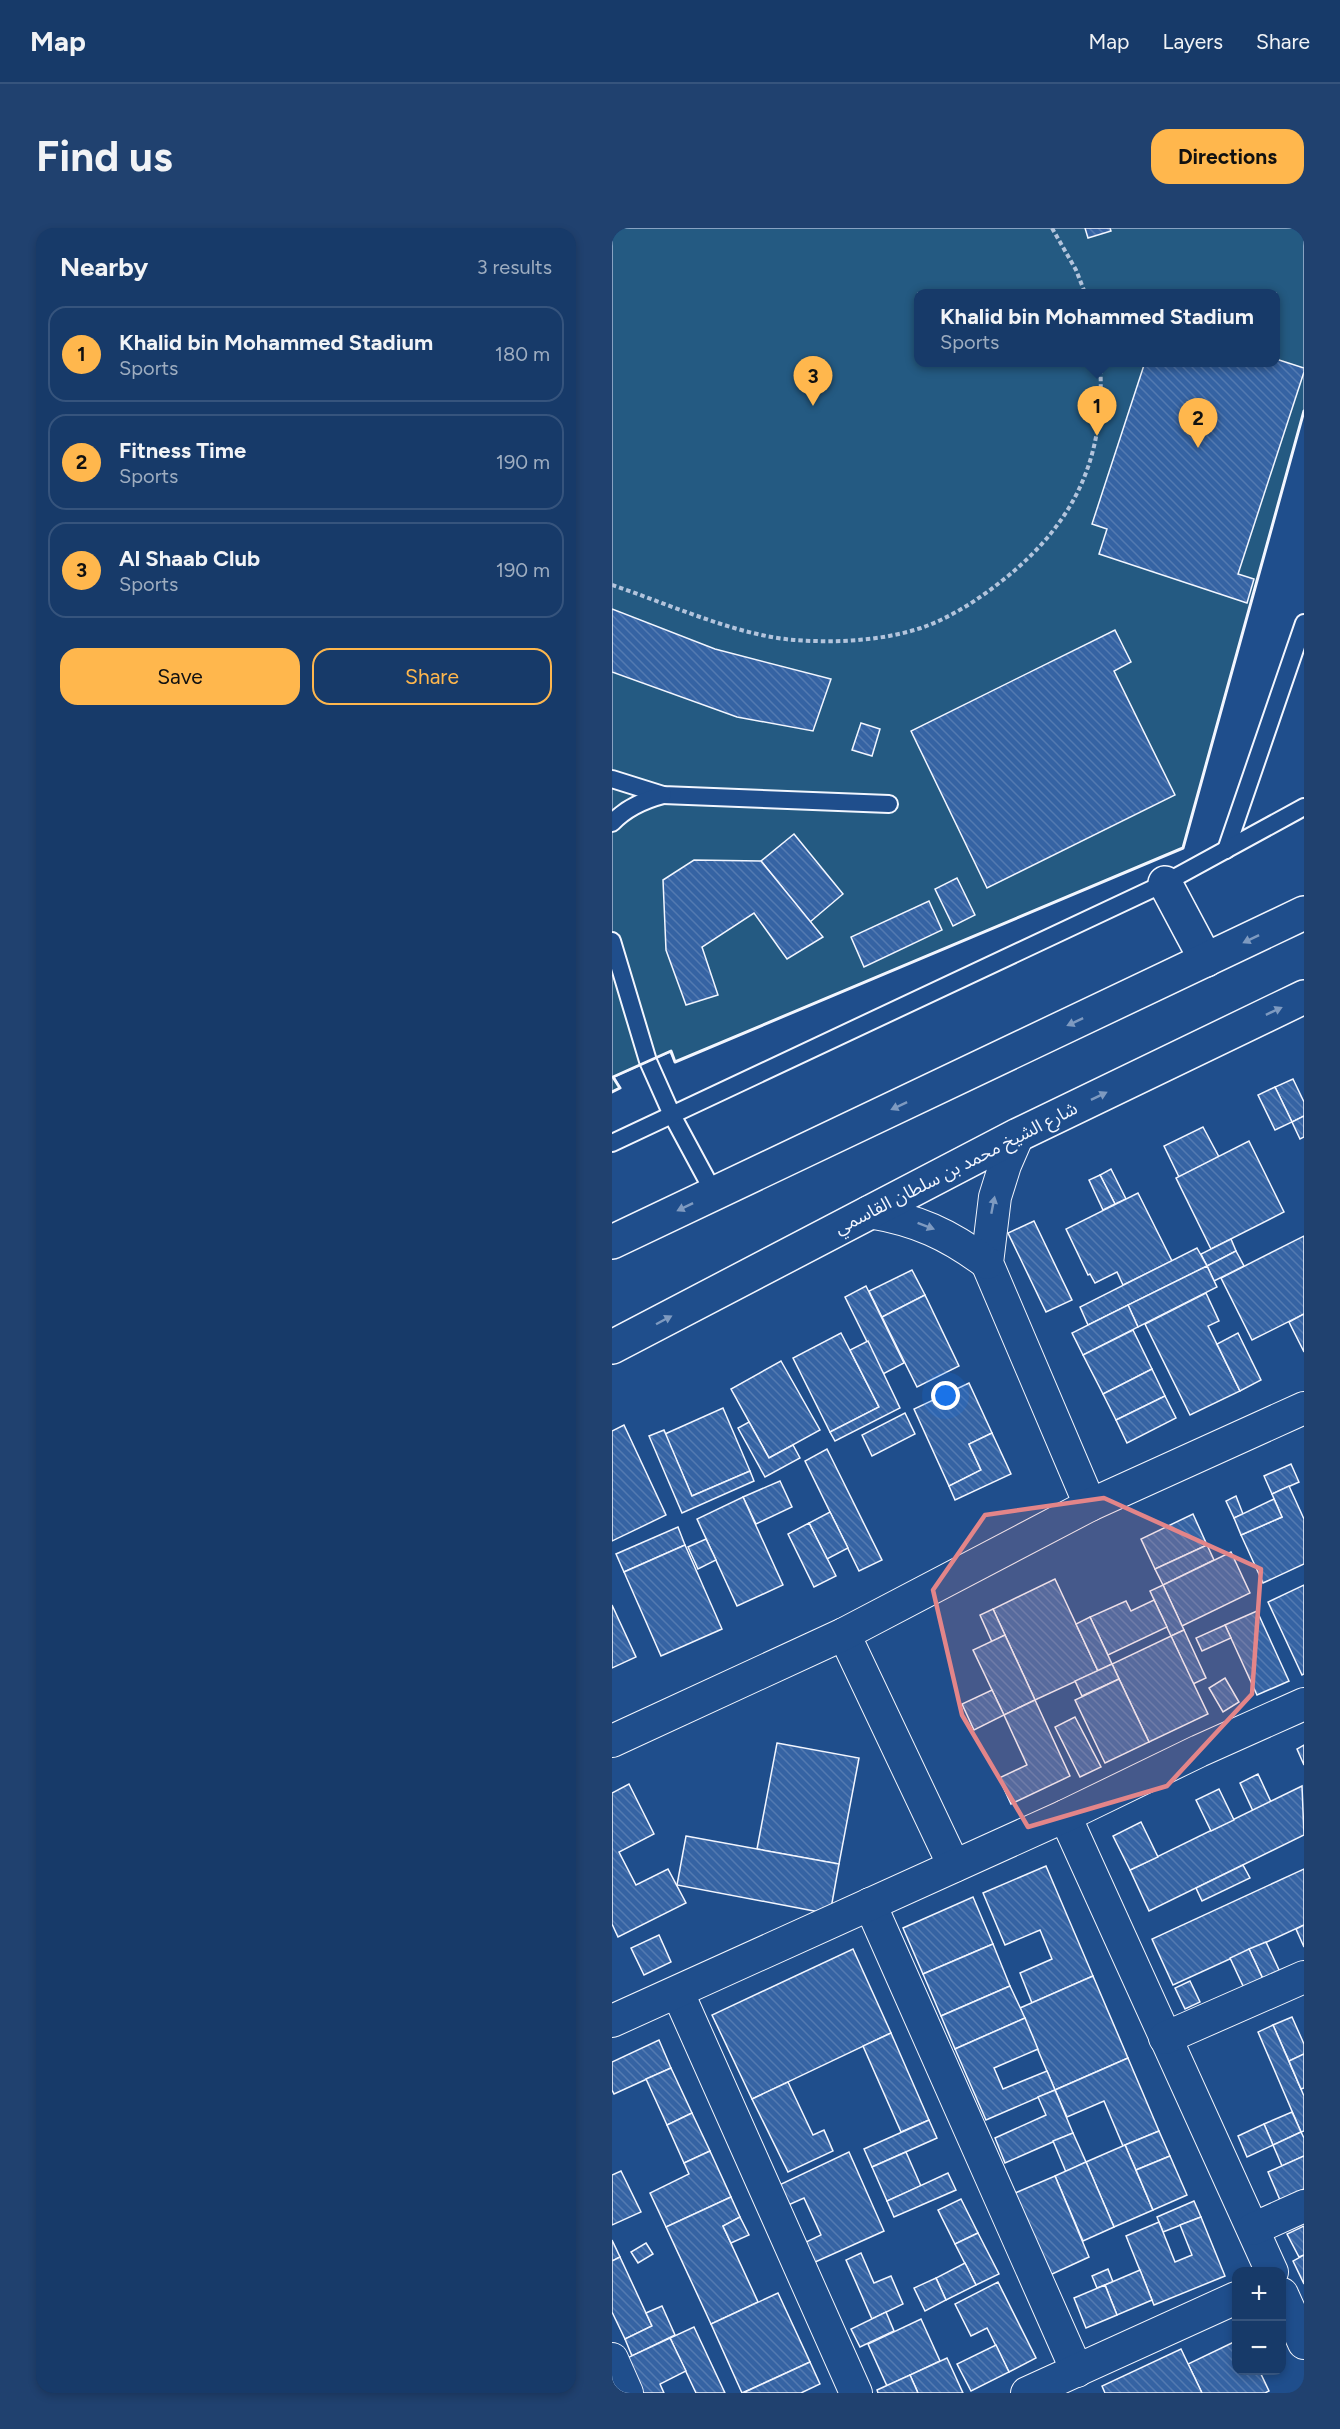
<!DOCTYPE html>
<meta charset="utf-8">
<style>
:root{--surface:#173a69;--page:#20416f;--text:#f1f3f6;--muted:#9eadc0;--line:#36547d;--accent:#ffb74d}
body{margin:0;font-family:Figtree,"Noto Sans Arabic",sans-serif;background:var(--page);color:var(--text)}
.controls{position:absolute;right:18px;bottom:18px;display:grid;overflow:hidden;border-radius:12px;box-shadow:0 3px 9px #0003}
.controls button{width:54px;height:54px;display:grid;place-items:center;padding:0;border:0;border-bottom:2px solid var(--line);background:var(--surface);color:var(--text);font:30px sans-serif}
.you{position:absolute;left:334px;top:1168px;width:21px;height:21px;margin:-15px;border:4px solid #fff;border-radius:50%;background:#1a73e8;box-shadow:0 0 0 9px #1a73e833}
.badge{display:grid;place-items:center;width:39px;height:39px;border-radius:50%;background:var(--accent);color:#111;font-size:20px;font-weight:700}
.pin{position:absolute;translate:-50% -50px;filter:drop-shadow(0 2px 3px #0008)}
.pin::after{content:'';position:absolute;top:32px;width:21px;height:18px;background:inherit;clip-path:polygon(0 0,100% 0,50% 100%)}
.popup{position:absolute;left:302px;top:61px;width:366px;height:78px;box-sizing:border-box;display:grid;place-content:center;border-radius:12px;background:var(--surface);filter:drop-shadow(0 2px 4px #0005);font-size:20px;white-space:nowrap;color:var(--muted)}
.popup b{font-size:22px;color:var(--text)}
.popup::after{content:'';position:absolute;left:50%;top:100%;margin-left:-12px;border:12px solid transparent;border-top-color:var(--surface)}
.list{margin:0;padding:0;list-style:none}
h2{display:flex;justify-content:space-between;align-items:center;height:78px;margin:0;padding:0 24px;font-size:26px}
h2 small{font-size:20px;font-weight:400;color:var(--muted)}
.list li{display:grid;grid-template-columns:39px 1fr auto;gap:18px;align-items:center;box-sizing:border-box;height:96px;margin:0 12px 12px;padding:0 12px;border:2px solid var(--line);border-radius:18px}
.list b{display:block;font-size:22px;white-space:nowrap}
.list p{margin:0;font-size:20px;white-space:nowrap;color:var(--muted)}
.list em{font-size:20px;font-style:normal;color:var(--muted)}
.actions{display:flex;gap:12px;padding:18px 24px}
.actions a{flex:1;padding:14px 0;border:2px solid var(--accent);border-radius:18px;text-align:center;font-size:21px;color:var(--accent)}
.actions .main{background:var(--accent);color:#111}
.map{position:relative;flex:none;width:692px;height:2165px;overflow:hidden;border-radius:18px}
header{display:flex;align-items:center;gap:36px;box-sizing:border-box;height:84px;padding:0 30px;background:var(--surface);border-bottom:2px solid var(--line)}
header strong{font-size:28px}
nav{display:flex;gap:33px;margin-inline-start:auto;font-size:21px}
.intro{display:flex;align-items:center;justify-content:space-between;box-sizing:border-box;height:144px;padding:0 36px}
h1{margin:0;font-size:42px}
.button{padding:15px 27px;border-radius:18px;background:var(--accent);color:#111;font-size:21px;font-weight:700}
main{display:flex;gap:36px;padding:0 36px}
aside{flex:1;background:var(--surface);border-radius:18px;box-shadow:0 3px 9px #0003}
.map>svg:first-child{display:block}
.pitch{fill:#245a82;stroke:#a8bbd7;stroke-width:1.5;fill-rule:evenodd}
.building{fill:url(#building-back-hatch);stroke:#f2f6ff;stroke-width:1.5}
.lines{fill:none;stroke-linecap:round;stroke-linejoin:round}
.service-casing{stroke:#f2f6ff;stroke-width:20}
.minor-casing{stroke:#f2f6ff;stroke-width:34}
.secondary-casing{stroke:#f2f6ff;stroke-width:36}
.path{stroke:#b3c4dc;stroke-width:4;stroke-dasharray:4.5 3;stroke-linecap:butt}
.service{stroke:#1f4e8c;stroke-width:16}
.minor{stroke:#1f4e8c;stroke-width:32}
.secondary{stroke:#1f4e8c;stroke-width:33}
.wall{stroke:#f2f6ff;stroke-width:3}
.oneway{fill:#7e9ac0}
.marked{fill:#e38589;fill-opacity:0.2;stroke:#e38589;stroke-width:4.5;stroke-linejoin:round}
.labels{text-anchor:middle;stroke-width:4.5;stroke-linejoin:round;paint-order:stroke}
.street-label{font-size:18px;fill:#f2f6ff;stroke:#1f4e8c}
</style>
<header>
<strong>Map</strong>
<nav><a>Map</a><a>Layers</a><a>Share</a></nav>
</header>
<div class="intro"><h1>Find us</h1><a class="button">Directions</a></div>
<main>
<aside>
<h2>Nearby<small>3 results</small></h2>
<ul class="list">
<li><span class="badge">1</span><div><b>Khalid bin Mohammed Stadium</b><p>Sports</p></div><em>180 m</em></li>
<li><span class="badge">2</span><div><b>Fitness Time</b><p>Sports</p></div><em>190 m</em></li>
<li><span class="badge">3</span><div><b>Al Shaab Club</b><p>Sports</p></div><em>190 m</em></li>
</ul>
<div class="actions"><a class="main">Save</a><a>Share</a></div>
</aside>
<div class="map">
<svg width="692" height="2165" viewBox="0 0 692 2165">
<defs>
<pattern id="building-back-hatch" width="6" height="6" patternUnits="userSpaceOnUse" patternTransform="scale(1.5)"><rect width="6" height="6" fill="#3563a3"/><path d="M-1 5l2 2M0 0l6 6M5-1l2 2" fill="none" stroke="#537ab1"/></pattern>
</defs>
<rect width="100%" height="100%" fill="#1f4e8c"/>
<path class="pitch" d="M0,0h692v183l-121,437 -508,214 -5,-10 -56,25 6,11 -8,4zM306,65h358v69h-358z"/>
<g class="building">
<polygon points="473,0 498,0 499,3 476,10"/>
<polygon points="664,131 692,140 692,144 626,346 642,351 635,375 487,326 495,301 480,296 533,134 664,134"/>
<polygon points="0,381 103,421 219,451 201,503 125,489 0,444"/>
<polygon points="503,402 519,434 502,443 563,567 375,660 299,503"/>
<polygon points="249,495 268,501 260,528 240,522"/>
<polygon points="182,606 231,666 198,694 149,633"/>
<polygon points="82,632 149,633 211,709 175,731 142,685 90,719 106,767 74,777 54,722 51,652"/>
<polygon points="345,650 363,687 341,698 323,661"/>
<polygon points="317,673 330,702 252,739 239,709"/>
<polygon points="681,851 692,874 692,888 680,894 663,859"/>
<polygon points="663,859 680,894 663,902 646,867"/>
<polygon points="692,888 692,909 688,911 680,894"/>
<polygon points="591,899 607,929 567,949 552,918"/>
<polygon points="637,913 672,984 599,1021 564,950"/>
<polygon points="499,941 514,971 503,976 488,947"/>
<polygon points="488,947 503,976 491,982 477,952"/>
<polygon points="526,965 560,1033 511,1057 505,1044 483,1055 478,1046 476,1047 454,1001"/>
<polygon points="422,993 460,1072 434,1084 396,1005"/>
<polygon points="692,1008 692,1086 640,1112 609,1050"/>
<polygon points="619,1011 624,1023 595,1038 589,1026"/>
<polygon points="585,1020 595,1038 476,1097 468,1079"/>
<polygon points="624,1023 632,1038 602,1053 595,1038"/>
<polygon points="595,1038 605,1059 526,1099 516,1077"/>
<polygon points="300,1042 313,1067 270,1089 257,1063"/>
<polygon points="254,1058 292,1135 271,1146 233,1069"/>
<polygon points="594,1065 607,1093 596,1098 628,1163 578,1187 533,1096"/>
<polygon points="313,1067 347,1138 305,1159 270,1089"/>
<polygon points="516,1077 526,1099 471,1127 460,1105"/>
<polygon points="692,1086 692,1124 677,1094"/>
<polygon points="521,1102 540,1141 491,1166 471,1127"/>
<polygon points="229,1105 267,1179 218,1204 181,1130"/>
<polygon points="626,1105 649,1152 628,1163 605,1116"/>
<polygon points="256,1113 288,1180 223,1213 218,1204 267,1179 238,1122"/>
<polygon points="169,1133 208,1202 157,1230 119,1161"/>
<polygon points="540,1141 553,1168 504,1192 491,1166"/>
<polygon points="357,1155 380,1205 357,1216 369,1242 337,1258 302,1181"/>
<polygon points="553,1168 564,1190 515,1215 504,1192"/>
<polygon points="111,1180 138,1243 80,1268 53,1206"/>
<polygon points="293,1185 303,1206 260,1228 250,1207"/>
<polygon points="137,1194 157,1230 181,1217 188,1230 153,1249 126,1200"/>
<polygon points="12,1197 54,1287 0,1313 0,1203"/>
<polygon points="52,1202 80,1268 138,1243 142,1253 70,1285 37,1208"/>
<polygon points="380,1205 399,1246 343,1272 337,1258 369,1242 357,1216"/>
<polygon points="215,1221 270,1332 247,1343 193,1233"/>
<polygon points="679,1236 687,1254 660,1266 652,1248"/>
<polygon points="168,1253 180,1279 144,1296 131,1269"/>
<polygon points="677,1258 692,1291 692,1336 651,1355 629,1307 670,1289 660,1266"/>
<polygon points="624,1268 631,1286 622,1290 614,1273"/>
<polygon points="131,1269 171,1357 125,1378 85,1291"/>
<polygon points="662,1271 670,1289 629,1307 622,1290"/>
<polygon points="218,1284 236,1320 215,1331 197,1295"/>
<polygon points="581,1286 595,1317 543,1341 529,1311"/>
<polygon points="197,1295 224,1348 202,1359 176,1306"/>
<polygon points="66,1299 73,1317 12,1344 4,1326"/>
<polygon points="94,1311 104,1332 86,1341 76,1319"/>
<polygon points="73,1317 110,1401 49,1428 12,1344"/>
<polygon points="595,1317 602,1332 551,1357 543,1341"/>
<polygon points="619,1324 638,1365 570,1398 551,1357"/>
<polygon points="443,1351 486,1443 423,1472 381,1381"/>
<polygon points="551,1357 572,1402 559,1408 538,1363"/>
<polygon points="692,1357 692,1446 690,1447 656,1374"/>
<polygon points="542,1372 555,1399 496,1427 478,1389 514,1373 519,1383"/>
<polygon points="0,1377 24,1429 0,1440"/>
<polygon points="381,1381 393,1407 380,1414 368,1387"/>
<polygon points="645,1383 677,1453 645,1467 613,1397"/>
<polygon points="478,1389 500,1436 486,1443 464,1396"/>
<polygon points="613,1397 619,1410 590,1423 584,1410"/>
<polygon points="572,1402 594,1450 581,1456 559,1408"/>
<polygon points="393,1407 423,1472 392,1487 361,1422"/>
<polygon points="559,1408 596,1486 537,1514 500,1436"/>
<polygon points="500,1436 507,1451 470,1468 463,1453"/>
<polygon points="613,1450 627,1474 611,1484 597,1460"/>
<polygon points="507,1451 537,1514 493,1535 463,1472"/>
<polygon points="380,1462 392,1487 362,1502 350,1476"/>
<polygon points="423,1472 458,1548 399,1576 387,1550 415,1537 392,1487"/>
<polygon points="463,1489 489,1539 468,1549 443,1499"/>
<polygon points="165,1515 247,1530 227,1636 145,1621"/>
<polygon points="692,1517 692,1537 685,1521"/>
<polygon points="646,1546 659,1574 641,1583 628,1555"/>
<polygon points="17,1556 42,1606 7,1624 24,1657 56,1641 74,1675 6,1709 0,1696 0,1565"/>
<polygon points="690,1558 692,1607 537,1683 518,1642"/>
<polygon points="607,1561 622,1592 599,1603 584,1572"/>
<polygon points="529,1594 546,1629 518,1642 501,1608"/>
<polygon points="74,1608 227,1636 218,1686 65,1657"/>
<polygon points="631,1637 638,1650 590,1673 584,1660"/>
<polygon points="434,1638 481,1748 420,1775 408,1745 440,1731 428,1702 393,1717 371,1665"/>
<polygon points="692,1641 692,1697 561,1757 540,1711"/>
<polygon points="361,1669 381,1716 311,1746 291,1700"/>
<polygon points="692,1697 692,1719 684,1701"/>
<polygon points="47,1707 59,1734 32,1747 19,1720"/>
<polygon points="654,1714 668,1744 651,1751 637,1721"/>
<polygon points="381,1716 398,1758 329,1788 311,1746"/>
<polygon points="241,1721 279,1805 140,1871 100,1787"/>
<polygon points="637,1721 651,1751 632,1760 618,1730"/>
<polygon points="481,1748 516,1830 443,1862 408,1780"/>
<polygon points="578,1753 588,1774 573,1781 563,1760"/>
<polygon points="398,1758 413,1790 343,1821 329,1788"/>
<polygon points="680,1789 692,1816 692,1826 677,1833 661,1797"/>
<polygon points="413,1790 426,1821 382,1840 391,1861 435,1843 443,1862 374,1892 343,1821"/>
<polygon points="661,1797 692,1868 692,1903 689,1904 646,1804"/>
<polygon points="279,1805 317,1892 289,1904 251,1818"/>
<polygon points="47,1812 59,1840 2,1866 0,1862 0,1834"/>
<polygon points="692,1826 692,1860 689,1861 677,1833"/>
<polygon points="516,1830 547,1903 511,1918 492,1873 455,1889 443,1862"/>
<polygon points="59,1840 80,1885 55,1897 34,1851"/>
<polygon points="176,1854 201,1907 212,1902 221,1923 176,1944 140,1871"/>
<polygon points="443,1862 461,1905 393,1935 383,1910 434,1887 426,1869"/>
<polygon points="680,1884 689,1904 661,1917 652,1896"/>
<polygon points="80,1885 98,1923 72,1935 55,1897"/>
<polygon points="317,1892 325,1910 260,1939 252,1921"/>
<polygon points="652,1896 661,1917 635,1929 626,1908"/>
<polygon points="547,1903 558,1928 524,1942 513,1917"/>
<polygon points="689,1904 692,1910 692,1928 670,1938 661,1917"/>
<polygon points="461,1905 474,1934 454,1944 441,1913"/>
<polygon points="513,1917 541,1982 502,1999 474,1934"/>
<polygon points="98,1923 119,1969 54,1999 38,1965 77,1946 72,1935"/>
<polygon points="237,1924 272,2003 201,2035 192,2015 209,2007 192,1970 174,1978 165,1958"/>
<polygon points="294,1924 309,1958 275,1973 260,1939"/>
<polygon points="558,1928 575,1967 541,1982 524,1942"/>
<polygon points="692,1928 692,1961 668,1972 656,1944"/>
<polygon points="474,1934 502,1999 471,2013 443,1948"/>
<polygon points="9,1943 29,1984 0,1997 0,1947"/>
<polygon points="336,1945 344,1962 282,1989 275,1973"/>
<polygon points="443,1948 477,2029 438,2047 403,1965"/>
<polygon points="119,1969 128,1989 111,1998 146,2074 99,2096 54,1999"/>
<polygon points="349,1971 366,2005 343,2016 326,1982"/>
<polygon points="582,1973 589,1989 551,2004 545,1989"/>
<polygon points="128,1989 137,2007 119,2015 111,1998"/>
<polygon points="589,1989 613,2048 542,2077 514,2008 547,1994 563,2034 580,2027 568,1997"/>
<polygon points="692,1998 692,2027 687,2029 675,2006"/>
<polygon points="366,2005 387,2046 364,2057 343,2016"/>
<polygon points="0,2012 8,2029 0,2033"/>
<polygon points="34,2015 41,2026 26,2035 19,2024"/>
<polygon points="249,2025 262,2055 279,2048 291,2076 260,2091 234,2032"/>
<polygon points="692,2027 692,2056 681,2033"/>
<polygon points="8,2029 40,2098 13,2111 0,2084 0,2033"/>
<polygon points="353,2035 364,2057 334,2072 324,2050"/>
<polygon points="496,2041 501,2054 485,2060 480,2048"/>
<polygon points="528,2042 540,2072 505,2087 493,2057"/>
<polygon points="324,2050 334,2072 313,2083 302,2060"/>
<polygon points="386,2054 424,2130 397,2144 375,2100 359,2108 343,2076"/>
<polygon points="493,2057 505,2087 474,2100 462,2070"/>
<polygon points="166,2065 198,2134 130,2165 99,2096"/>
<polygon points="50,2078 63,2107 20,2128 13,2111 40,2098 34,2085"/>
<polygon points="274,2084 282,2103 248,2119 239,2101"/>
<polygon points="309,2091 328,2133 275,2158 256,2116"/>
<polygon points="82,2099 113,2165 84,2165 58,2110"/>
<polygon points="58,2110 74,2143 48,2156 52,2165 31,2165 15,2130"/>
<polygon points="624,2113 624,2142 647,2142 657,2163 653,2165 590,2165 576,2136"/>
<polygon points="384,2117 397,2144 359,2163 345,2136"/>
<polygon points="569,2121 590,2165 493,2165 490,2158"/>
<polygon points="335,2130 351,2165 306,2165 298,2147"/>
<polygon points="198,2134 208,2156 189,2165 131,2165"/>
<polygon points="298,2147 306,2165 266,2165 265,2162"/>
</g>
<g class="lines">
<g class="service-casing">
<g id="service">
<polyline points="0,551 51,567 277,576"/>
<path d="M0,595c14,-15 32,-23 51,-28"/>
<polyline points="614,622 692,395"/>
<polyline points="0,713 36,833 60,887 102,965"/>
<polyline points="0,915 553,655 692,579"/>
</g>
</g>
<g class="minor-casing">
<g id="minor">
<polyline points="406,907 393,937 383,969 375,1035 478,1277"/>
<path d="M257,984c48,8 79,22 118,51"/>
<polyline points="232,1406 342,1638"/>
<polyline points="0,1513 232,1406 478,1277 692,1180"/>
<polyline points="453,1588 660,2044"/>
<polyline points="258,1676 465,2143"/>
<polyline points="66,1765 244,2165"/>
<polyline points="0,1793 453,1588 587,1523 692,1476"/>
<polyline points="553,1810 692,1749"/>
<polyline points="641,2001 692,1978"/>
<polyline points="670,2066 692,2115"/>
<polyline points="0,2131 15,2165"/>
<polyline points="415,2165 624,2070"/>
</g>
</g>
<g class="secondary-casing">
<g id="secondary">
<polyline points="553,655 594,732"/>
<polyline points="0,1014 692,685"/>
<polyline points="0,1119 406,907 692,769"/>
</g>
</g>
<g class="path">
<polyline points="440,0 464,42 473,65"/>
<path d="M0,357c57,19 123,50 182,55 42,3 87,1 127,-12 29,-10 57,-28 82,-48 73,-58 103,-124 97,-218"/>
</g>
<use href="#service" class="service"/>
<use href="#minor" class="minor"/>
<use href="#secondary" class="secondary"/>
<polyline class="wall" points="0,864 8,860 1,849 59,823 63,834 571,620 692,183"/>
</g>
<defs><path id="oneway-solid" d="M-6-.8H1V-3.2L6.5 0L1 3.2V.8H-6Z" transform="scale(1.5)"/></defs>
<g class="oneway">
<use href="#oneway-solid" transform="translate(639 711) rotate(154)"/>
<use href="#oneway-solid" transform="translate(662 783) rotate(-25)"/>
<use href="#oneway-solid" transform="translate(463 794) rotate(155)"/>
<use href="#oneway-solid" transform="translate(487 868) rotate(-26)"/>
<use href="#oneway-solid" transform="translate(287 878) rotate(155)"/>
<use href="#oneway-solid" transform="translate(381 977) rotate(-79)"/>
<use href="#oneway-solid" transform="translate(73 979) rotate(154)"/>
<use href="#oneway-solid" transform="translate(314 998) rotate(21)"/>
<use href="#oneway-solid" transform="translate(52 1092) rotate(-28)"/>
</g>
<path class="marked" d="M492,1270l157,71 -9,125 -85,92 -139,41 -66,-112 -29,-125 52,-75z"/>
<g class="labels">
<g class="street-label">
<text transform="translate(344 940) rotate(-27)" y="6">شارع الشيخ محمد بن سلطان القاسمي</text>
</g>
</g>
</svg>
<div class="controls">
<button>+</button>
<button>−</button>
</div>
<div class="you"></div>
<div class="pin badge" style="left:485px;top:208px">1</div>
<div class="popup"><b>Khalid bin Mohammed Stadium</b>Sports</div>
<div class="pin badge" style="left:586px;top:220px">2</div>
<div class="pin badge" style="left:201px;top:178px">3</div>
</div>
</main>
